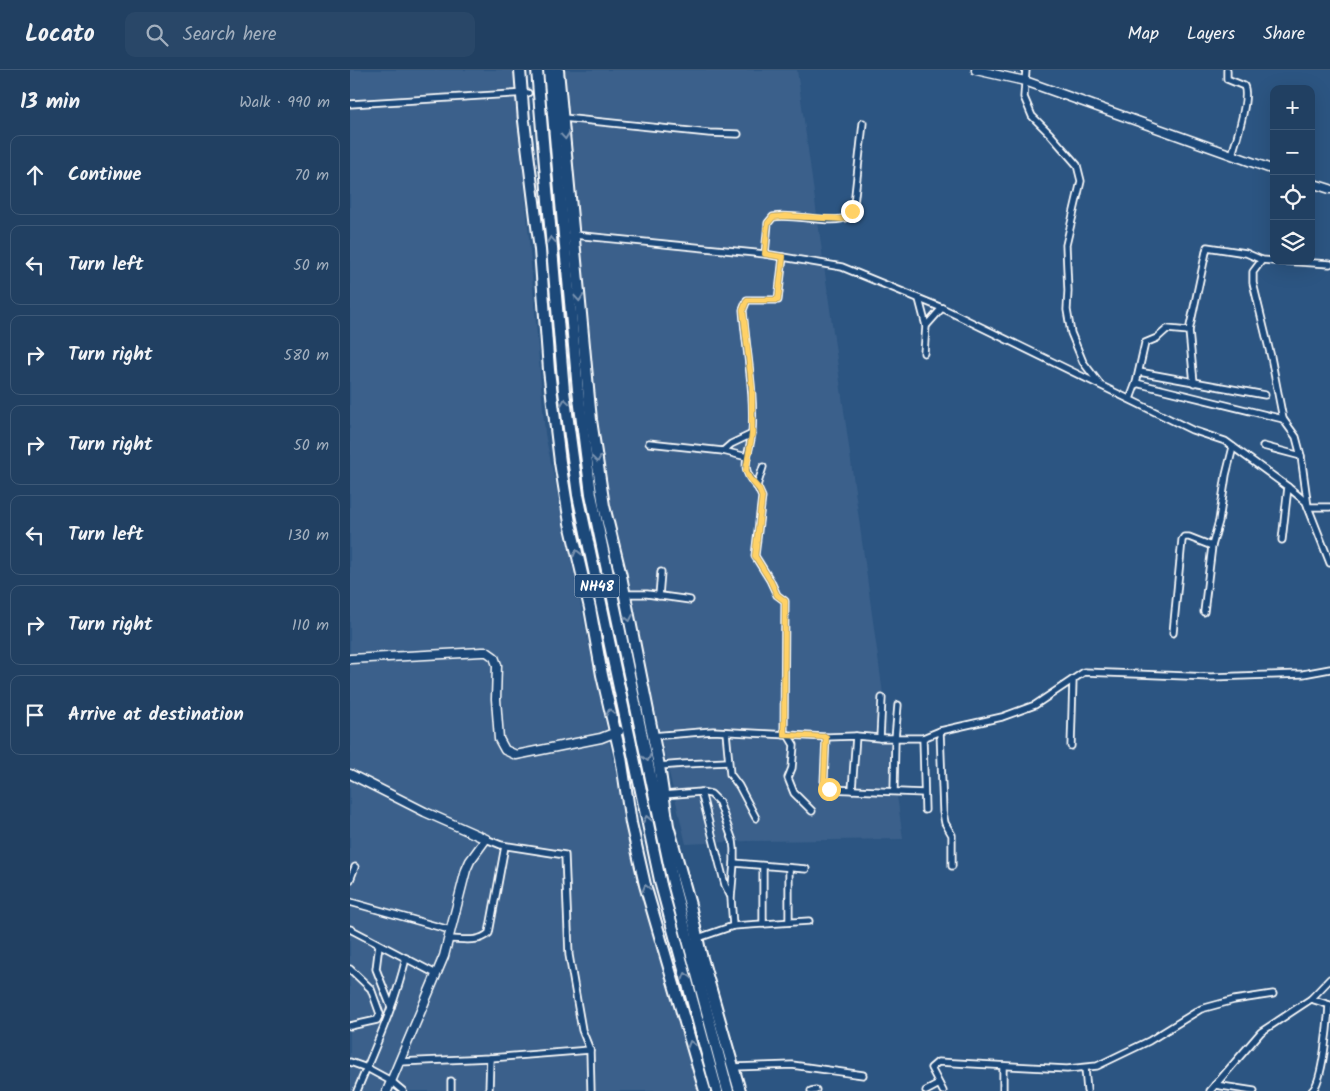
<!DOCTYPE html>
<meta charset="utf-8">
<style>
:root{--surface:#214062;--page:#294768;--text:#f1f3f6;--muted:#a2afbe;--line:#3e5977}
body{margin:0;font-family:Kalam,sans-serif;background:var(--page);color:var(--text)}
.controls{position:absolute;right:15px;top:15px;display:grid;overflow:hidden;border-radius:10px;box-shadow:0 5px 20px #0002}
.controls button{width:45px;height:45px;display:grid;place-items:center;padding:0;border:0;border-bottom:1px solid var(--line);background:var(--surface);color:var(--text);font:25px sans-serif}
.stop{position:absolute;width:15px;height:15px;margin:-11px;border:4px solid #ffd166;border-radius:50%;background:#fff}
.stop.end{background:#ffd166;border-color:#fff;box-shadow:0 1px 5px #0008}
.list{margin:0;padding:0;list-style:none}
h2{display:flex;justify-content:space-between;align-items:center;height:65px;margin:0;padding:0 20px;font-size:21px}
h2 small{font-size:16px;font-weight:400;color:var(--muted)}
.list li{display:grid;grid-template-columns:32px 1fr auto;gap:15px;align-items:center;box-sizing:border-box;height:80px;margin:0 10px 10px;padding:0 10px;border:1px solid var(--line);border-radius:10px}
.list b{display:block;font-size:19px;white-space:nowrap}
.list em{font-size:16px;font-style:normal;color:var(--muted)}
.icon{flex:none;width:28px;height:28px;fill:none;stroke:currentColor;stroke-width:2;stroke-linecap:round;stroke-linejoin:round}
.map{position:relative;flex:none;width:980px;height:1021px;overflow:hidden}
header{display:flex;align-items:center;gap:30px;box-sizing:border-box;height:70px;padding:0 25px;background:var(--surface);border-bottom:1px solid var(--line)}
header strong{font-size:24px}
nav{display:flex;gap:28px;margin-inline-start:auto;font-size:18px}
.search{width:350px;height:45px;background:var(--page);display:flex;align-items:center;gap:12px;box-sizing:border-box;padding:0 18px;border-radius:10px;color:var(--muted);font-size:19px}
main{display:flex}
aside{flex:1;background:var(--surface)}
.map>svg:first-child{display:block}
.built{fill:#3b618b}
.lines{fill:none;stroke-linecap:round;stroke-linejoin:round}
.street-casing{stroke:#fff;stroke-width:9}
.secondary-casing{stroke:#fff;stroke-width:11}
.highway-casing{stroke:#fff;stroke-width:14}
.street{stroke:#1f4a7a;stroke-width:5.5}
.secondary{stroke:#1f4a7a;stroke-width:8}
.highway{stroke:#1f4a7a;stroke-width:10}
.oneway{stroke:#7992af}
.route{stroke:#ffd166;stroke-width:6}
.labels{text-anchor:middle;stroke-width:4;stroke-linejoin:round;paint-order:stroke}
.shield{fill:#1f4a7a;stroke:#bcc9d7;stroke-width:1}
.shield-label{font-size:14px;font-weight:bold;fill:#fff}
</style>
<header>
<strong>Locato</strong>
<div class="search"><svg class="icon" aria-label="search" viewBox="0 0 24 24"><circle cx="10" cy="10" r="6"/><path d="M15 15l6 6"/></svg>Search here</div>
<nav><a>Map</a><a>Layers</a><a>Share</a></nav>
</header>
<main>
<aside>
<h2>13 min<small>Walk · 990 m</small></h2>
<ul class="list">
<li><svg class="icon" aria-label="ahead" viewBox="0 0 24 24"><path d="M12 20V5M6 11l6-6 6 6"/></svg><div><b>Continue</b></div><em>70 m</em></li>
<li><svg class="icon" aria-label="left" viewBox="0 0 24 24"><path d="M17 20v-9H6M10 6l-5 5 5 5"/></svg><div><b>Turn left</b></div><em>50 m</em></li>
<li><svg class="icon" aria-label="right" viewBox="0 0 24 24"><path d="M7 20v-9h11M14 6l5 5-5 5"/></svg><div><b>Turn right</b></div><em>580 m</em></li>
<li><svg class="icon" aria-label="right" viewBox="0 0 24 24"><path d="M7 20v-9h11M14 6l5 5-5 5"/></svg><div><b>Turn right</b></div><em>50 m</em></li>
<li><svg class="icon" aria-label="left" viewBox="0 0 24 24"><path d="M17 20v-9H6M10 6l-5 5 5 5"/></svg><div><b>Turn left</b></div><em>130 m</em></li>
<li><svg class="icon" aria-label="right" viewBox="0 0 24 24"><path d="M7 20v-9h11M14 6l5 5-5 5"/></svg><div><b>Turn right</b></div><em>110 m</em></li>
<li><svg class="icon" aria-label="arrive" viewBox="0 0 24 24"><path d="M6 21V4h12l-3 4 3 4H6"/></svg><div><b>Arrive at destination</b></div></li>
</ul>
</aside>
<div class="map">
<svg width="980" height="1021" viewBox="0 0 980 1021">
<rect width="100%" height="100%" fill="#2c5582"/>
<filter id="ink" filterUnits="userSpaceOnUse"><feTurbulence type="fractalNoise" baseFrequency=".02" numOctaves="2"/><feDisplacementMap in="SourceGraphic" scale="10" xChannelSelector="R" yChannelSelector="G"/><feConvolveMatrix kernelMatrix="1 2 1 2 8 2 1 2 1" color-interpolation-filters="sRGB"/></filter>
<g filter="url(#ink)">
<g class="built">
<polygon points="0,0 165,0 195,364 270,724 282,776 349,1021 0,1021"/>
<polygon points="210,0 447,0 553,769 398,771 336,774 260,453 241,326 238,242"/>
</g>
<g class="lines">
<g class="street-casing">
<g id="street">
<polyline points="676,0 674,27 682,46 700,64 727,95 731,111 716,175 718,221 717,240 721,263 733,292 749,313"/>
<path d="M877,0v9l17,7c6,11 -8,55 -12,69"/>
<polyline points="0,34 178,23"/>
<polyline points="213,48 359,63 388,64"/>
<polyline points="224,165 415,184 492,197 592,238 842,360 875,371 938,417 956,432 980,493"/>
<path d="M415,184l3,-31 5,-6c19,-4 61,8 74,0 5,-3 6,-8 7,-13l9,-81"/>
<polyline points="912,190 903,202 903,213 921,287 933,349"/>
<polyline points="932,191 980,194"/>
<polyline points="569,229 576,256 574,283"/>
<polyline points="576,256 592,238"/>
<polyline points="789,302 915,325"/>
<polyline points="786,313 933,349 946,367 951,386 958,437 980,437"/>
<polyline points="844,313 839,261 857,177 896,183 912,190 924,191"/>
<polyline points="780,329 786,313 795,273 807,268 817,259 839,261"/>
<polyline points="299,373 373,381 397,387"/>
<polyline points="913,376 951,386"/>
<polyline points="373,381 381,374 402,364"/>
<polyline points="413,397 407,416 412,427 405,486 420,510 427,525 435,531 434,665"/>
<path d="M407,417c-19,-20 -8,-29 -5,-54 3,-41 -6,-82 -9,-123l4,-10h31l5,-43"/>
<polyline points="932,470 938,417"/>
<polyline points="275,524 297,524 340,530"/>
<polyline points="309,526 311,502"/>
<polyline points="854,542 862,476 869,451 876,405 883,377"/>
<polyline points="823,563 832,470 834,467 839,467 862,476"/>
<polyline points="590,661 593,742 595,753 602,765 602,796"/>
<polyline points="376,662 380,704 389,716 406,748"/>
<polyline points="438,665 444,675 442,698 438,708 444,723 462,741"/>
<polyline points="302,666 363,661 476,667 506,666 530,668 573,668 590,661 652,647 685,635 734,602 861,607 953,604 980,599"/>
<polyline points="476,667 474,712 479,719 574,723"/>
<polyline points="530,668 532,628"/>
<polyline points="573,668 575,740"/>
<polyline points="721,676 723,610"/>
<polyline points="309,696 334,694 378,692"/>
<polyline points="502,720 506,666"/>
<polyline points="544,721 545,669 548,635"/>
<polyline points="351,722 375,815 380,825"/>
<polyline points="313,725 351,722 361,724 369,732 383,771 384,779 384,793 381,828 383,856"/>
<polyline points="136,769 151,775 215,785 219,885 232,960 240,980 241,1021"/>
<polyline points="384,793 456,799"/>
<polyline points="413,796 413,854"/>
<polyline points="439,798 439,852"/>
<polyline points="0,810 5,797"/>
<polyline points="0,832 100,860"/>
<polyline points="0,859 86,904"/>
<polyline points="348,868 383,856 459,851"/>
<path d="M99,869c13,0 30,4 40,-6l16,-87"/>
<polyline points="29,875 26,899 41,937"/>
<polyline points="0,899 21,919 30,944 27,950 0,956"/>
<polyline points="961,929 980,935"/>
<polyline points="0,992 17,998 41,1011 53,1021"/>
<polyline points="49,992 140,988 240,980"/>
<polyline points="653,996 653,1021"/>
<polyline points="384,997 442,995 513,1005"/>
<polyline points="735,998 737,1021"/>
<polyline points="865,1015 904,1021"/>
<path d="M7,1021c18,-44 38,-86 49,-133"/>
<polyline points="101,1021 101,1011"/>
<polyline points="139,1021 140,988"/>
<polyline points="461,1021 466,1020"/>
<polyline points="576,1021 589,1014"/>
<polyline points="593,1021 581,998 588,992 717,999 747,996 799,971 851,939 884,930 923,924"/>
<polyline points="860,1021 911,962 961,929 980,909"/>
<path d="M962,1021c11,-9 16,-69 17,-86"/>
</g>
</g>
<g class="secondary-casing">
<g id="secondary">
<polyline points="626,0 675,11 924,100"/>
<polyline points="961,113 980,119"/>
<polyline points="0,589 132,582 137,582 144,587 147,595 146,629 149,669 155,680 166,685 251,668 269,661"/>
<polyline points="0,704 75,742 136,769 120,791 116,800 94,886 37,1021"/>
</g>
</g>
<g class="highway-casing">
<g id="highway">
<polyline points="170,0 174,51 190,180 199,300 210,392 220,453 240,538 252,605 271,687 281,753 295,815 355,1021"/>
<polyline points="187,0 214,321 228,425 311,815 367,1021"/>
<polyline points="199,0 228,320 241,424 323,813 378,1021"/>
<polyline points="208,0 241,350 254,436 271,506 309,696 318,756 340,835 351,885 390,1021"/>
</g>
</g>
<use href="#street" class="street"/>
<use href="#secondary" class="secondary"/>
<use href="#highway" class="highway"/>
</g>
<defs><path id="oneway-chevron" d="M-2-3.5L2.5 0L-2 3.5" fill="none" stroke-width="1.6" stroke-linecap="round" stroke-linejoin="round" transform="scale(1.25)"/></defs>
<g class="oneway">
<use href="#oneway-chevron" transform="translate(215 66) rotate(85)"/>
<use href="#oneway-chevron" transform="translate(201 170) rotate(-95)"/>
<use href="#oneway-chevron" transform="translate(229 228) rotate(85)"/>
<use href="#oneway-chevron" transform="translate(215 332) rotate(-98)"/>
<use href="#oneway-chevron" transform="translate(247 389) rotate(82)"/>
<use href="#oneway-chevron" transform="translate(227 483) rotate(-104)"/>
<use href="#oneway-chevron" transform="translate(279 548) rotate(79)"/>
<use href="#oneway-chevron" transform="translate(260 642) rotate(-103)"/>
<use href="#oneway-chevron" transform="translate(297 688) rotate(76)"/>
<use href="#oneway-chevron" transform="translate(297 749) rotate(-102)"/>
<use href="#oneway-chevron" transform="translate(296 818) rotate(-105)"/>
<use href="#oneway-chevron" transform="translate(336 906) rotate(-105)"/>
<use href="#oneway-chevron" transform="translate(341 974) rotate(-107)"/>
</g>
</g>
<g class="lines" filter="url(#ink)">
<polyline class="route" points="479,719 474,712 476,667 434,665 435,531 427,525 420,510 405,486 412,427 409,419 399,408 396,400 402,364 402,318 393,240 397,230 428,230 433,187 415,184 417,158 418,153 423,147 435,146 492,149 500,146 502,141"/>
</g>
<g class="labels">
<rect class="shield" x="224.5" y="504.5" width="45" height="23" rx="4"/>
<g class="shield-label">
<text x="247" y="521">NH48</text>
</g>
</g>
</svg>
<div class="controls">
<button>+</button>
<button>−</button>
<button><svg class="icon" aria-label="locate" viewBox="0 0 24 24"><circle cx="12" cy="12" r="6"/><path d="M12 2v4M12 18v4M2 12h4M18 12h4"/></svg></button>
<button><svg class="icon" aria-label="layers" viewBox="0 0 24 24"><path d="M12 4l9 5-9 5-9-5zM3 14l9 5 9-5"/></svg></button>
</div>
<div class="stop" style="left:479px;top:719px"></div>
<div class="stop end" style="left:502px;top:141px"></div>
</div>
</main>
